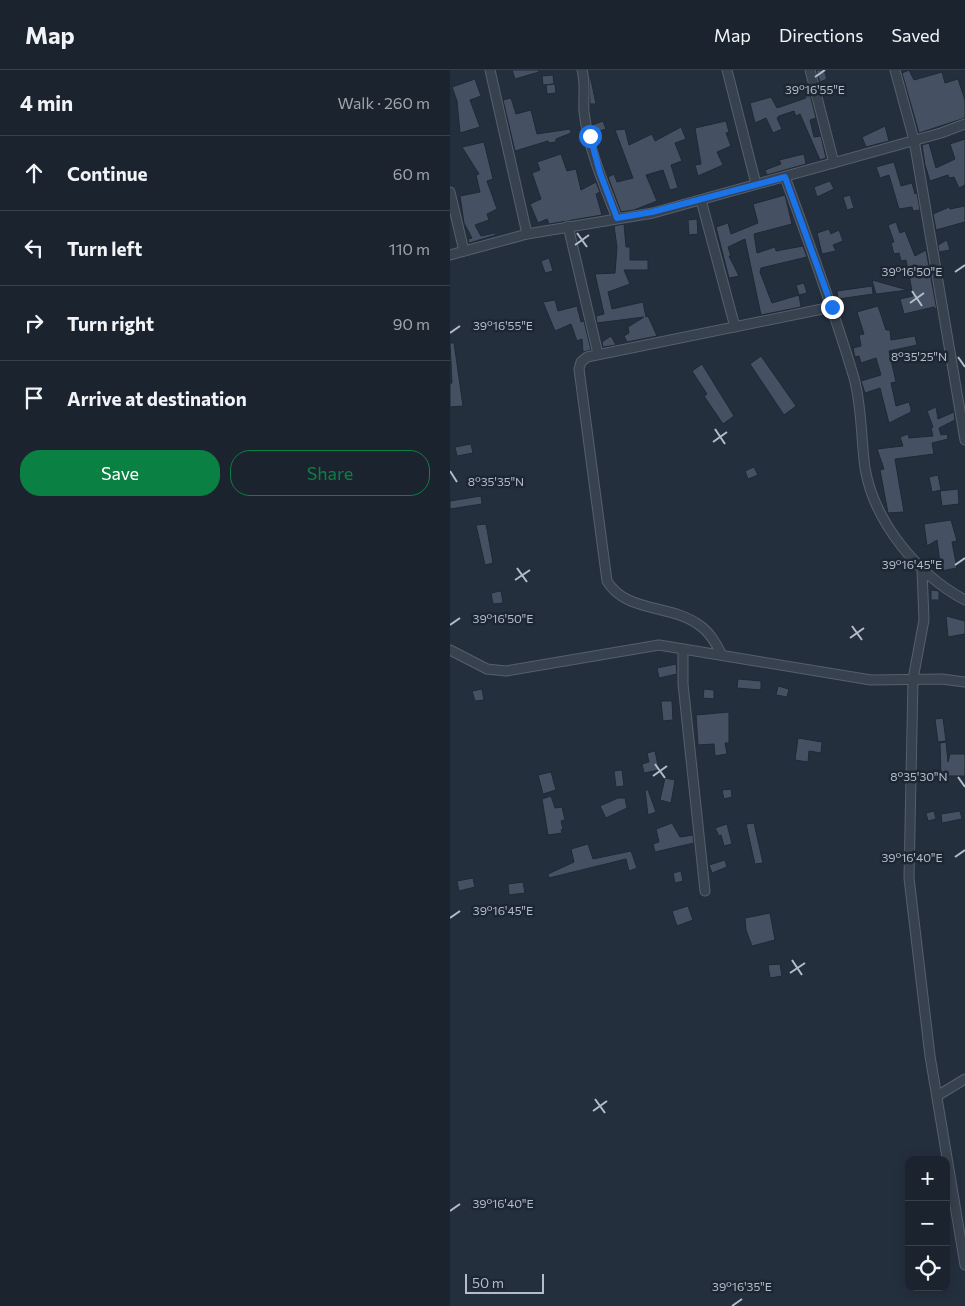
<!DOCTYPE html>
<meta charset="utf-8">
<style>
:root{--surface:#1b232e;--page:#242b36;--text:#f1f3f6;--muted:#a0a4aa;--line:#39404a;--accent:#0b8043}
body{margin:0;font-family:Commissioner,sans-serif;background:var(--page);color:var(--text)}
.controls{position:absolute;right:15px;bottom:15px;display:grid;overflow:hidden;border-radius:10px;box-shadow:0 2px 12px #0003}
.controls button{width:45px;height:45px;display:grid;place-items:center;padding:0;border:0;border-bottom:1px solid var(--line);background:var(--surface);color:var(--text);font:25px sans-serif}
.scale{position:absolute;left:15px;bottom:12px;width:79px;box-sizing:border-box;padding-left:5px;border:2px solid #b4bcc9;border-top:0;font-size:14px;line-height:18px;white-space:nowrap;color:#b4bcc9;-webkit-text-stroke:4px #1d2633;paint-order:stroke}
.stop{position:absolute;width:15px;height:15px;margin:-11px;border:4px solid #1a73e8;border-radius:50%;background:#fff}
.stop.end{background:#1a73e8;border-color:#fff;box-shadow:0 1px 5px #0008}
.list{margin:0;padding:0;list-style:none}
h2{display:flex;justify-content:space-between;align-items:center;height:65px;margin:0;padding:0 20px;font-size:21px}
h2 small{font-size:16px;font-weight:400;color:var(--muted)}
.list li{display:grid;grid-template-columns:32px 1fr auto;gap:15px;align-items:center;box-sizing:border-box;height:75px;padding:0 20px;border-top:1px solid var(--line)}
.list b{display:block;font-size:19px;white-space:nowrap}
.list em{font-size:16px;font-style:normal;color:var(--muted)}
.actions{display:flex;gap:10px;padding:15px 20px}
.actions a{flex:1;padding:11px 0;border:1px solid var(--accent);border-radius:20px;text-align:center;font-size:18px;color:var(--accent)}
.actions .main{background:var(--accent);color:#fff}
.icon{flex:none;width:28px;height:28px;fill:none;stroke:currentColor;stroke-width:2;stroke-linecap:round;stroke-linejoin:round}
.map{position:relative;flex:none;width:515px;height:1236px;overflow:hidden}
header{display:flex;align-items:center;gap:30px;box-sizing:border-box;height:70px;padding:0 25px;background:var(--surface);border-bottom:1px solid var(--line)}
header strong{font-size:24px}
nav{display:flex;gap:28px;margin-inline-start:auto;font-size:18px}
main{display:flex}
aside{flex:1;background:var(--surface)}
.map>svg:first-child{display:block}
.building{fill:#455162;stroke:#1f2835}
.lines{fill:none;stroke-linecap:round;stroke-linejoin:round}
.street-casing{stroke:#565f6c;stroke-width:11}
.street{stroke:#38414e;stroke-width:9}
.route{stroke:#1a73e8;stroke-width:6}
.ticks{fill:none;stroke:#b4bcc9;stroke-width:2}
.ticks-label{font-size:12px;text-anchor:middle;fill:#b4bcc9;stroke:#1d2633;stroke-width:5;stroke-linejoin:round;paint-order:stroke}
</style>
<header>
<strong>Map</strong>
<nav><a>Map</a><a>Directions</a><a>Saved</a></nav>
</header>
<main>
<aside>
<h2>4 min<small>Walk · 260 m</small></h2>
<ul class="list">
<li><svg class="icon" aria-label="ahead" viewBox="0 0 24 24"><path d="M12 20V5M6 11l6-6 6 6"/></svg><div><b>Continue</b></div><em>60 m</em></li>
<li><svg class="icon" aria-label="left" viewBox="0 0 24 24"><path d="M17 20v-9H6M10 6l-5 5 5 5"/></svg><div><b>Turn left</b></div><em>110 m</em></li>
<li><svg class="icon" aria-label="right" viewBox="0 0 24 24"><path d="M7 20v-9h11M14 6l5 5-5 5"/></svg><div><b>Turn right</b></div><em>90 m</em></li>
<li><svg class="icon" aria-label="arrive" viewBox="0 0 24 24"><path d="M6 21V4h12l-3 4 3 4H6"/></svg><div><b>Arrive at destination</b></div></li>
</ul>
<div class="actions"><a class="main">Save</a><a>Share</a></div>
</aside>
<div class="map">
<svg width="515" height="1236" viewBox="0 0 515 1236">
<rect width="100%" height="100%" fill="#242f3e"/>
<g class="building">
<polygon points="62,0 89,0 89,2 65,9"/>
<polygon points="366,0 374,0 377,9 370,12"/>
<polygon points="459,0 464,10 492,2 495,13 508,9 515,30 515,48 469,63 452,3"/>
<polygon points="103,5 104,14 93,15 92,6"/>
<polygon points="139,5 140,5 146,34 140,34"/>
<polygon points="25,9 31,26 20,30 30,57 10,63 7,31 2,17"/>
<polygon points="105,14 106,23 97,24 96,15"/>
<polygon points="359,20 366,48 360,50 364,67 371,66 376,88 370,90 350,44 346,46 344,41 329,46 327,48 332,59 323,63 316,48 305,53 300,33 321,27 327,38 356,28 354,21"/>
<polygon points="61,28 66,44 81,40 87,64 120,59 121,63 106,69 106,72 99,73 98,71 65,81 53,30"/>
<polygon points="153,51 156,59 144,63 142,55"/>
<polygon points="276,51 279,62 276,63 281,76 267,82 273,95 248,106 245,95 251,94 245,58"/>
<polygon points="435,56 439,71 416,77 412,67"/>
<polygon points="231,57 236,69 225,73 232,91 221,95 228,118 220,120 213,100 196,105 207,131 184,140 171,142 158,107 164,104 167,112 183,108 165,60 175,59 179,75 202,64 205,71"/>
<polygon points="515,69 515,115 509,118 504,107 499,108 498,105 480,111 475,95 472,75 479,73 486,98 505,89 500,74"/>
<polygon points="34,72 43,109 37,111 47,139 37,144 39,150 25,155 31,166 45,163 46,165 19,173 18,169 22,168 14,153 10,126 30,122 26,105 29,104 12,77"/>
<polygon points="111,84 117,101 126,99 131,120 146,112 150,122 146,124 152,145 99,154 97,149 88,153 80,134 91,129 82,103 90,100 87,92"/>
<polygon points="354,84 356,94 317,105 315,100 331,94 329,90"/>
<polygon points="444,92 451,116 462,113 465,124 467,123 470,140 463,141 462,137 449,139 439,105 430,108 426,97"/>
<polygon points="380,111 384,119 367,127 364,117"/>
<polygon points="335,125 342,154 304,164 307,183 325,177 326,181 353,176 357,187 311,198 310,202 322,233 349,225 351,237 311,245 295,169 278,177 281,186 279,186 289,206 279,208 266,157 278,153 281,164 308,153 303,134"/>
<polygon points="400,125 404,138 397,140 393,127"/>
<polygon points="515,136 515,152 486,160 483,144 499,137 500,139"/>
<polygon points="247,149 248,164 239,165 238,150"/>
<polygon points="446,152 450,163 455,161 465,186 476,180 487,241 484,237 454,244 450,229 463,226 456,190 451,191 449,183 444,184 441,173 444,172 438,155"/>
<polygon points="174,154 176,177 180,177 180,190 198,190 198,200 174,200 180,214 158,222 162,239 193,232 196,247 198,246 207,266 177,272 174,266 179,263 178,257 194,247 147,253 146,246 154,244 145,204 165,203 167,177 164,156"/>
<polygon points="379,159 381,164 389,160 393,171 383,175 386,181 372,184 367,163"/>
<polygon points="497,170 500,180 489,182 488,175"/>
<polygon points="99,188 103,201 95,203 91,191"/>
<polygon points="422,210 458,220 426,224"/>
<polygon points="354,213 357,223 349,225 346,215"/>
<polygon points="422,216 423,224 388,229 387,221"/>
<polygon points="105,230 108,241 127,236 131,252 134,251 141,280 133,282 132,269 127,271 121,254 105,261 93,232"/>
<polygon points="428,236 436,260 440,260 441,270 465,266 467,275 439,281 446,312 441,313 446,336 459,332 461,339 461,342 439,353 430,318 415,323 411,311 431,305 426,288 411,293 409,286 405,287 403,278 411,276 409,265 414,264 407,242"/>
<polygon points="161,266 166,275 153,277 152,272"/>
<polygon points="0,273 4,273 13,336 0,337 0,314 2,313"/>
<polygon points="479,282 480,290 470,292 469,283"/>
<polygon points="311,286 346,336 334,345 300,294"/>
<polygon points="252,294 284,346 273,354 254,326 257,324 242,301"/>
<polygon points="486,337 488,349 504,342 505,350 489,358 491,365 497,364 498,369 482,373 484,384 445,389 454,442 438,443 430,400 434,399 427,379 453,376 450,367 458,364 459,368 483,366 481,358 483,357 477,341"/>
<polygon points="21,374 23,383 7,386 5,377"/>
<polygon points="304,397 308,405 298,409 295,401"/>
<polygon points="488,405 491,420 482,422 479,407"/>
<polygon points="508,419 509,434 492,436 490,421"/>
<polygon points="31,426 32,434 0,439 0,431"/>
<polygon points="501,450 507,471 502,472 507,498 491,501 487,470 477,476 474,454"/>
<polygon points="36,454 43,493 35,495 26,455"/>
<polygon points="481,520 489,521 489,530 481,530"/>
<polygon points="51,521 53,533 43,534 41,523"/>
<polygon points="496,546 515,551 515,564 498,567"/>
<polygon points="226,594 227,604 209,608 207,598"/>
<polygon points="288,609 311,611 311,620 287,618"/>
<polygon points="328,616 339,619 337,627 326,625"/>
<polygon points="32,619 34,630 25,631 22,621"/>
<polygon points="254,619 264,620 264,629 253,628"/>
<polygon points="211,631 222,631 223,650 213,651"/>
<polygon points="279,642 279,673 275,673 277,684 265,686 264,674 248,675 246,645"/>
<polygon points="493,648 496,671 488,672 485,649"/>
<polygon points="348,668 372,672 371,683 359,681 358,692 345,690"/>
<polygon points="496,672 498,692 500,684 515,684 515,706 491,706 490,673"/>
<polygon points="205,681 209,700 194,703 192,694 199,692 197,683"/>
<polygon points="172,700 174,716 166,717 164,701"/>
<polygon points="101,702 106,720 93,724 88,705"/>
<polygon points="215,708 225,710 221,733 210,730"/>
<polygon points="281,719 282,727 274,729 272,720"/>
<polygon points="195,720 198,720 206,742 198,745"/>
<polygon points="101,726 105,738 112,737 115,750 111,751 113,759 111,760 112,763 98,765 92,729"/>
<polygon points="168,728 175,728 177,738 156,748 150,736"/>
<polygon points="484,741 486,749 478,751 476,743"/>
<polygon points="510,741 512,749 492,753 491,744"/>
<polygon points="222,753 230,767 243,765 244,773 205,782 203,774 209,772 206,759"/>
<polygon points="304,753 313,793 305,794 296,754"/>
<polygon points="277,754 282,774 274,776 271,765 269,766 265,758"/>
<polygon points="138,774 143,789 181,781 187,798 179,801 176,789 99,808 98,804 124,792 121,779"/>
<polygon points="275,790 277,797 262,803 259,795"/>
<polygon points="231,801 233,811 225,813 223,803"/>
<polygon points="23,808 25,817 9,821 7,811"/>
<polygon points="73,812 75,823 59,825 58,814"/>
<polygon points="238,836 243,850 227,856 222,841"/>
<polygon points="320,843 325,870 302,876 296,860 295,848"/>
<polygon points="330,894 332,906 320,908 318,895"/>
</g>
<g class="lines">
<g class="street-casing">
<g id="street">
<polyline points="40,0 77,164"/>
<path d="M132,0c4,14 1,28 2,42 4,36 20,73 33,106"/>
<polyline points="277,0 306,114"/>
<polyline points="360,0 384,93"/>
<polyline points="445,0 464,70 515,370"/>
<path d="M335,107c24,66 49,133 69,201 8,29 7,61 11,90 9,54 53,107 100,132"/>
<polyline points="0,122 14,181"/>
<polyline points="251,130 285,257"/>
<polyline points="118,156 148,284"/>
<polyline points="0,185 77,164 203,143 491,63 515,54"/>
<polyline points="472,500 474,550 463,609 459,808 480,986 515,1195"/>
<polyline points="233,579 233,614 255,821"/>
<polyline points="0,580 37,599 56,601 209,575 421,610 492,609 515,612"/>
<path d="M272,585c-6,-11 -12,-23 -23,-30 -28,-21 -73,-12 -92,-44l-28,-212 2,-7 6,-5 245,-50"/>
<polyline points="487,1026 515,1009"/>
</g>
</g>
<use href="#street" class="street"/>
</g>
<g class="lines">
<polyline class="route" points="140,66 150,103 167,148 202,142 335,107 382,237"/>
</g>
<path class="ticks" d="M365,7l10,-7M127,163l10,14M125,175l14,-10M505,202l10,-7M462,221l10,15M460,233l14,-10M0,263l10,-7M508,287l7,10M265,359l10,15M263,372l14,-10M0,401l7,11M505,495l10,-7M67,498l10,14M65,510l15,-10M0,555l10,-7M402,556l10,14M400,568l14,-10M205,694l10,14M203,706l14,-10M508,707l7,10M505,787l10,-7M0,848l10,-7M342,890l10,15M340,903l15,-10M145,1029l10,14M143,1041l14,-10M0,1141l10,-7M282,1236l10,-7"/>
<g class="ticks-label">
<text x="365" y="24">39°16'55"E</text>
<text x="462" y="206">39°16'50"E</text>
<text x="53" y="260">39°16'55"E</text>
<text x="469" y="291">8°35'25"N</text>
<text x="46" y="416">8°35'35"N</text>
<text x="462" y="499">39°16'45"E</text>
<text x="53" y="553">39°16'50"E</text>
<text x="469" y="711">8°35'30"N</text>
<text x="462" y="792">39°16'40"E</text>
<text x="53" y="845">39°16'45"E</text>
<text x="53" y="1138">39°16'40"E</text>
<text x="292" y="1221">39°16'35"E</text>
</g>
</svg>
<div class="controls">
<button>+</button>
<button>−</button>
<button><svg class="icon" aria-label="locate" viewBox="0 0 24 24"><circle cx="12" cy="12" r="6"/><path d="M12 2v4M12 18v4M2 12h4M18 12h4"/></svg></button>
</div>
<div class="scale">50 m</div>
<div class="stop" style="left:140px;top:66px"></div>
<div class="stop end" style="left:382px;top:237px"></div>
</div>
</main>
